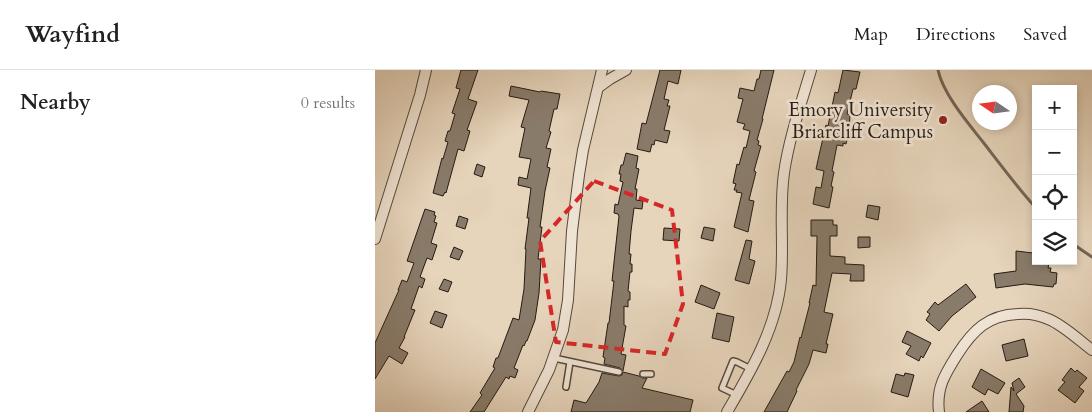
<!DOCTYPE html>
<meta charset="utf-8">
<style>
:root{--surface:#fff;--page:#f2f2f2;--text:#202124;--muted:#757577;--line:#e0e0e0}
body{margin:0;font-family:Cardo,serif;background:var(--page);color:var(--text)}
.controls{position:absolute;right:15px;top:15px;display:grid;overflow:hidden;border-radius:0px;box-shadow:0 2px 8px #0003}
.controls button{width:45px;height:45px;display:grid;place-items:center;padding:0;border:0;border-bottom:1px solid var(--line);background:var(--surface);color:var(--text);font:25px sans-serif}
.compass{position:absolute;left:597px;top:15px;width:45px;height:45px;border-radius:50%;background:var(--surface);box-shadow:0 2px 8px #0003;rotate:283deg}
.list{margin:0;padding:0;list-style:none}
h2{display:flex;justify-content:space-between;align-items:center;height:65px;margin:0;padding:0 20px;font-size:21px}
h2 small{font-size:16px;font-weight:400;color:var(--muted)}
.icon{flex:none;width:28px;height:28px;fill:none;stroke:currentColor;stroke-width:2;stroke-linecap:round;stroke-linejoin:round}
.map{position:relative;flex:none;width:717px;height:342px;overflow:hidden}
header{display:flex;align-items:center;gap:30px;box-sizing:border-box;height:70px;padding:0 25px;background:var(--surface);border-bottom:1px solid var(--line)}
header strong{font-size:24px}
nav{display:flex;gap:28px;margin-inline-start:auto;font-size:18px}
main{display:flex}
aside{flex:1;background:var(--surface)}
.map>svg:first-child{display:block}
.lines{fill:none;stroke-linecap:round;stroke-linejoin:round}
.stream{stroke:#716456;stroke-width:3}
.building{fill:#897b6a;stroke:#251b13}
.lane-casing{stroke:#55493d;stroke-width:8}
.street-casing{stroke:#55493d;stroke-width:12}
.lane{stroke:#efe3d3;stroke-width:5}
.street{stroke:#efe3d3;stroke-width:10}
.marked{fill:none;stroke:#d62828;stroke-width:4;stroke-dasharray:10 6;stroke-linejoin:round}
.poi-dot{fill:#8f2418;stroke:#efe3d3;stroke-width:2}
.labels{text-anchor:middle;stroke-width:5;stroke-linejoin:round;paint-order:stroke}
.poi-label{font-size:19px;fill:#251b13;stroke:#efe3d3;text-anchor:end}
</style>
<header>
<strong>Wayfind</strong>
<nav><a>Map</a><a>Directions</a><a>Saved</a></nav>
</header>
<main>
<aside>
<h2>Nearby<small>0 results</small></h2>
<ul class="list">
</ul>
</aside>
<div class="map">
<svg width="717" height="342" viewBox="0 0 717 342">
<rect width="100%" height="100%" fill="#e6d4bb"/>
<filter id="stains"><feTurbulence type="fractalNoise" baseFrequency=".004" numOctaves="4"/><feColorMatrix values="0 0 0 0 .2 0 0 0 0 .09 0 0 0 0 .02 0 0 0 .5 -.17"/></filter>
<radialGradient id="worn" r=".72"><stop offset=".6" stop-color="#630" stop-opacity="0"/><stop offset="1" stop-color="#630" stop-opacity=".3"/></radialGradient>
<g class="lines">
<g class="stream">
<path d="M563,0c5,24 30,53 45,72 17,22 34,45 53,66"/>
<polyline points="698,174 717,187"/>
</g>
</g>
<g class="building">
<polygon points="86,0 103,0 93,29 102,32 92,60 95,61 89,81 83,79 71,123 70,122 68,126 58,123 67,88 68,89 73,72 70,71 73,61 75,61 80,44 77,43 85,19 81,18"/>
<polygon points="285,0 306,0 303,14 293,11 289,29 294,30 292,36 295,36 289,60 295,61 292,73 280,70 279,75 277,74 275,82 262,79 267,53 271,54"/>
<polygon points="386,0 399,0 387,49 388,49 382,70 384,71 383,75 386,76 379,101 381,102 374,130 379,131 373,162 359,157 367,123 361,122 362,120 359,120 361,114 358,113 362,94 364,95 369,77 371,78 375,61 368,59 370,54 362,52 368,29 363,28 365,18 379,21 382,9 384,9"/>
<polygon points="468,0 485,2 481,19 478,19 472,44 475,45 474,61 471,74 468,73 468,76 462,75 457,101 459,102 456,116 458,117 454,138 438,134 441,117 446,118 449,101 441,99 445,81 451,55 453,56 460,22 463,23"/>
<polygon points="136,16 165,22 166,21 185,24 182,39 179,39 174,61 176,62 171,78 176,79 172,97 175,98 170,121 165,157 167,157 163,189 166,189 164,223 160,250 152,271 151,271 149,276 148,275 139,298 143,300 140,308 135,306 134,309 131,307 109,342 95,342 107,325 105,323 120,298 118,297 121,288 123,288 138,248 144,250 149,219 151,179 150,179 154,148 152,148 156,118 143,115 144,107 152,109 156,89 144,87 150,58 146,57 154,30 134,26"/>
<polygon points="251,83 263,86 261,98 264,99 260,119 262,119 261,130 268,131 267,139 259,138 256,161 254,184 256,184 255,194 257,194 257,202 255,202 253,221 255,222 255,230 253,230 253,237 249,236 249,255 251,256 246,284 251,285 248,301 245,298 229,294 230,288 228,287 233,253 234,253 239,211 237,211 244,146 243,144 239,143 240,134 243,135 248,112 245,111 246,104 244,104 246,95 248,95"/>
<polygon points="102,94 110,97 107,107 99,104"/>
<polygon points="493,135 505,137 503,150 491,147"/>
<polygon points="50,139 60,142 59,145 61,146 59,152 62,153 56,173 62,175 57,190 52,188 45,207 50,209 47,218 44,216 36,239 40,240 29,267 30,267 24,278 33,283 27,294 14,286 0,309 0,273 24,220 23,220 27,210 32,212 39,193 32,191"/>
<polygon points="84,146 93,149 90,159 81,156"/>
<polygon points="436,150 458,150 458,155 462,155 462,166 455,166 455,186 470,187 470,194 489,195 489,211 475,211 476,204 457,203 449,242 458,244 451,274 453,274 451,283 438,280 434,294 421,320 422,321 412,342 389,342 412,301 414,302 419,292 425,267 426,268 435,233 434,233 438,215 441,216 442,166 436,166"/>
<polygon points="329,157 340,159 338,171 326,168"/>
<polygon points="289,158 305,159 304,171 288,170"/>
<polygon points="483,167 495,167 495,177 483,178"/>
<polygon points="371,170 377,171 374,189 380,191 374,214 360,210"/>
<polygon points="79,177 88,181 84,190 75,187"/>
<polygon points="641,181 658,183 658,191 674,193 673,198 676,198 675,202 682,203 681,214 679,214 678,217 650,214 621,218 619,204 641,201"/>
<polygon points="69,209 77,212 73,222 64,219"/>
<polygon points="591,214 601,227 577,246 564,261 551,250 555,244 552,242 560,232 563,235"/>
<polygon points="326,215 345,223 339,239 320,232"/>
<polygon points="60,241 72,245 67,258 55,253"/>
<polygon points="342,243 359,247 354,272 337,268"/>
<polygon points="532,261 556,273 548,288 546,286 544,291 531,284 536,276 527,272"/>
<polygon points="649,269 653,286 631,291 627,275"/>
<polygon points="696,298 700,302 702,300 712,308 704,317 709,321 700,333 683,320 690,312 687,310"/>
<polygon points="606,299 630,313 623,324 613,319 610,325 597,317"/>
<polygon points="248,302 264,306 268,308 272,308 267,318 318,330 315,342 196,342 199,330 211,333 224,312 227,303 244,306 247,305"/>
<polygon points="530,303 539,305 533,327 516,322 521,304 529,306"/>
<polygon points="644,308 650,317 641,324 649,336 648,342 634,342 636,317 639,321 637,313"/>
<polygon points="607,331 614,342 591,342"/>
</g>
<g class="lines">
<g class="lane-casing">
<g id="lane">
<polyline points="179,288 244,302"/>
<polyline points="268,304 276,304"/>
<polyline points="191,317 195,292"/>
<polyline points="362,325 347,318 358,291 362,292 376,299"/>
</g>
</g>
<g class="street-casing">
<g id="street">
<polyline points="224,17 235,9 251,0"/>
<polyline points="0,169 45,25 51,0"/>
<polyline points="153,342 174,300 188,260 193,230 197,161 204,105 208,80 227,0"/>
<path d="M352,342c24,-41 50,-85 54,-133 3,-35 -2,-71 3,-106 5,-35 17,-69 27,-103"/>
<path d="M564,342c-3,-24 6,-38 18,-57 16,-25 31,-40 61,-41 10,-1 21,1 30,5 14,5 32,22 44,31"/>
</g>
</g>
<use href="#lane" class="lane"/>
<use href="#street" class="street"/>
</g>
<path class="marked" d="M219,111l78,29 11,94 -18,50 -109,-12 -16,-101z"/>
<circle class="poi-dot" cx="568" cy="50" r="5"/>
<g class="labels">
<g class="poi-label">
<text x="558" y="46">Emory University<tspan x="558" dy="22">Briarcliff Campus</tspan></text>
</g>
</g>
<rect width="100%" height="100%" filter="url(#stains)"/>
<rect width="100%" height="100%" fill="url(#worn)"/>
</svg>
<div class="controls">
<button>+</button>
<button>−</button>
<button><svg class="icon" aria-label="locate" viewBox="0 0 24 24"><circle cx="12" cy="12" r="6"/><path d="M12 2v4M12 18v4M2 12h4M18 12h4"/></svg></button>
<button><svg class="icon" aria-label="layers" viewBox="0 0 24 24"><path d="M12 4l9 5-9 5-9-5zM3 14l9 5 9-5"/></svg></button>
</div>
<svg class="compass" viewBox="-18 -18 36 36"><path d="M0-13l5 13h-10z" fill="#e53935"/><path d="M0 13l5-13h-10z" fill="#757577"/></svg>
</div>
</main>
